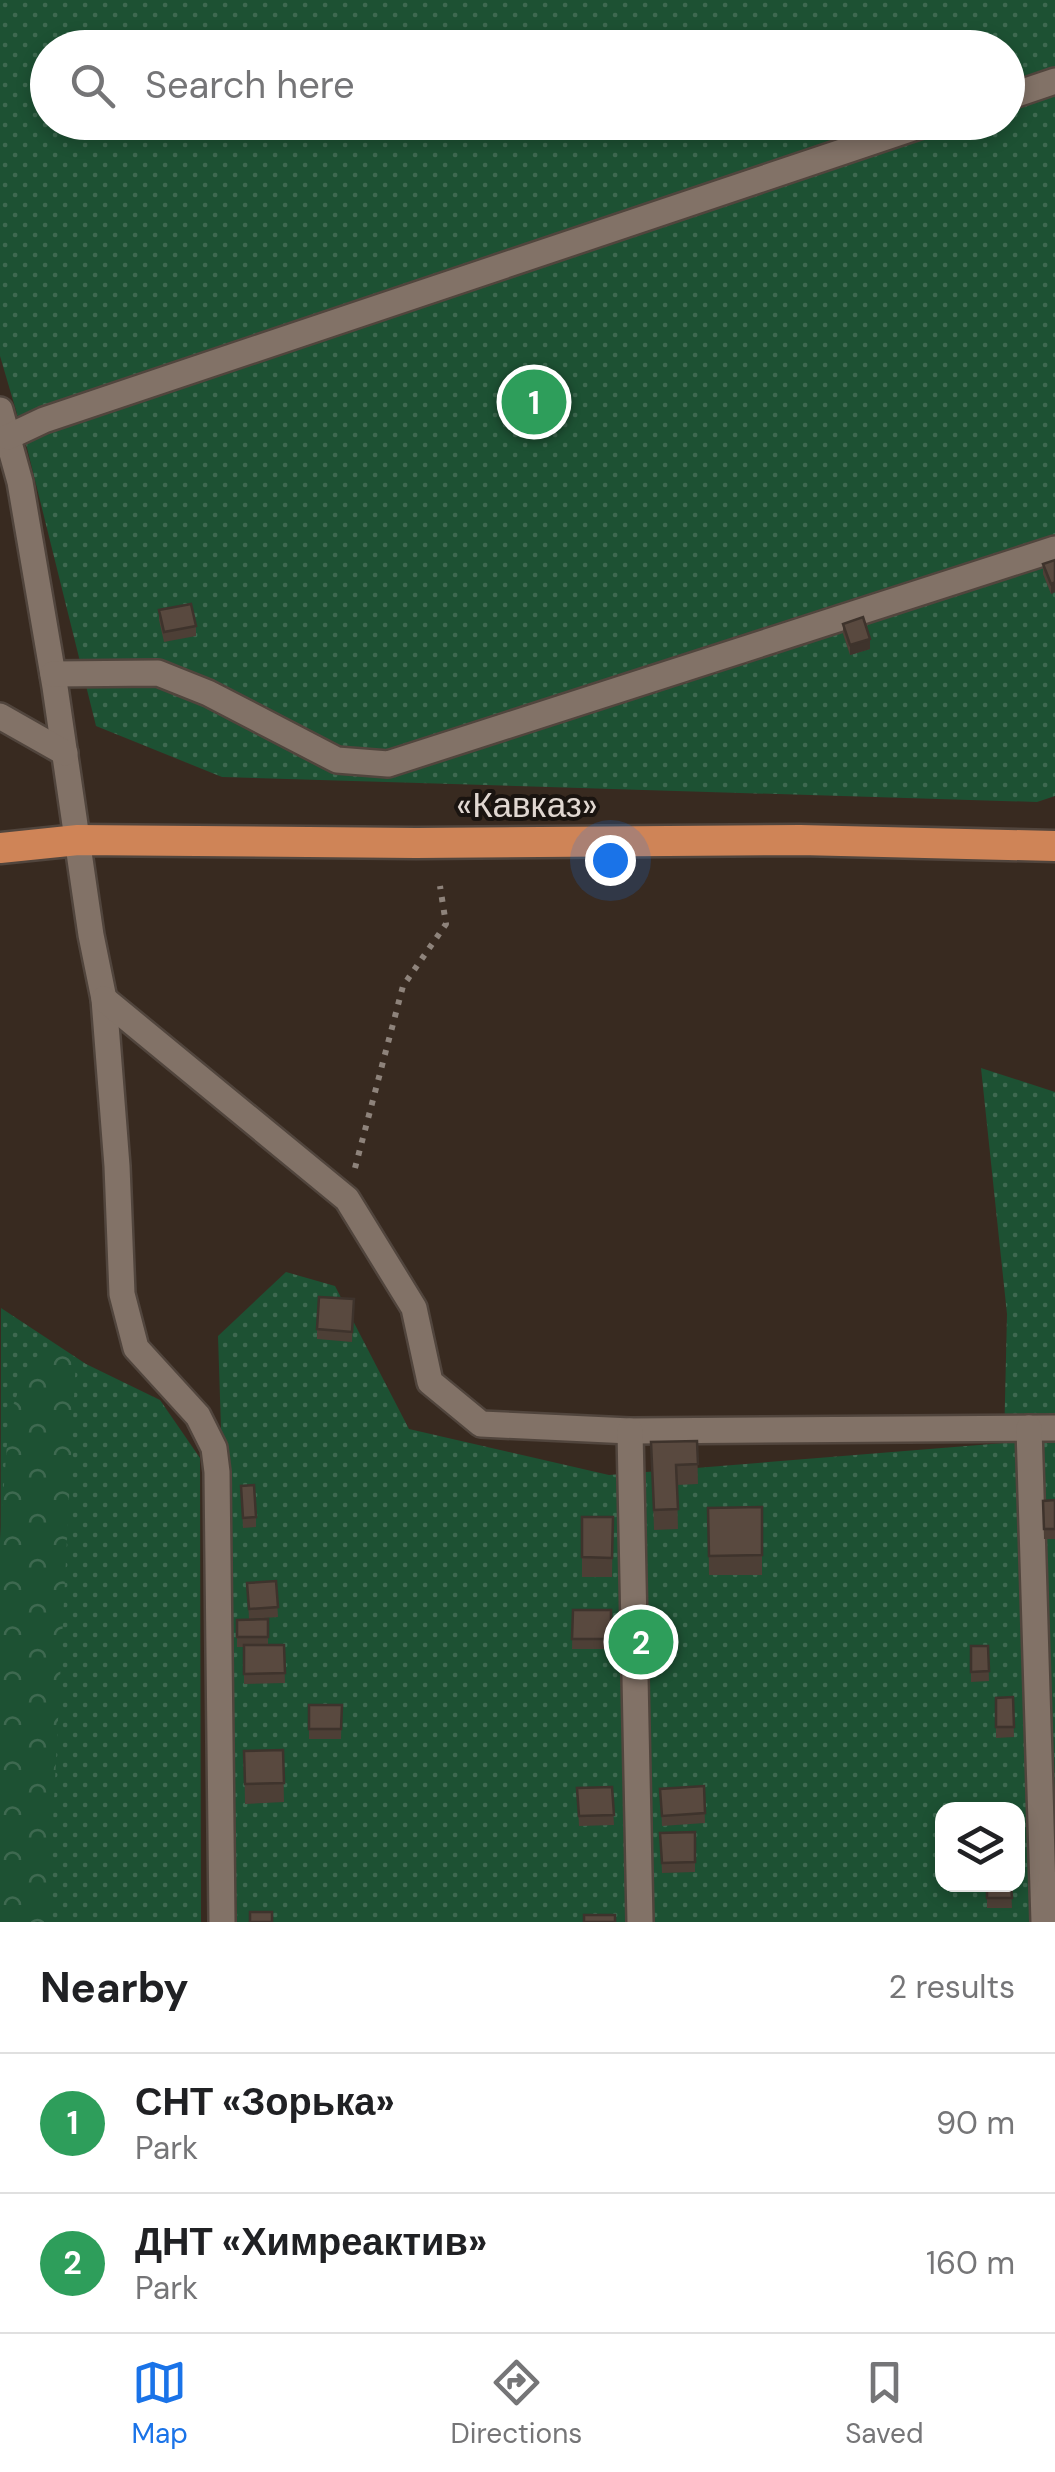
<!DOCTYPE html>
<meta charset="utf-8">
<style>
:root{--surface:#fff;--page:#f2f2f2;--text:#202124;--muted:#757577;--line:#e0e0e0;--accent:#1a73e8}
body{margin:0;font-family:"DM Sans",sans-serif;background:var(--page);color:var(--text)}
.controls{position:absolute;right:30px;bottom:30px;display:grid;overflow:hidden;border-radius:20px;box-shadow:0 5px 15px #0003}
.controls button{width:90px;height:90px;display:grid;place-items:center;padding:0;border:0;border-bottom:2px solid var(--line);background:var(--surface);color:var(--text);font:50px sans-serif}
.you{position:absolute;left:610px;top:860px;width:35px;height:35px;margin:-25px;border:8px solid #fff;border-radius:50%;background:#1a73e8;box-shadow:0 0 0 15px #1a73e833}
.badge{display:grid;place-items:center;width:65px;height:65px;border-radius:50%;background:var(--accent);color:#fff;font-size:32px;font-weight:700}
.pin{position:absolute;translate:-50% -50%;border:5px solid #fff;box-shadow:0 2px 10px #0006}
.list{margin:0;padding:0;list-style:none}
h2{display:flex;justify-content:space-between;align-items:center;height:130px;margin:0;padding:0 40px;font-size:42px}
h2 small{font-size:32px;font-weight:400;color:var(--muted)}
.list li{display:grid;grid-template-columns:65px 1fr auto;gap:30px;align-items:center;box-sizing:border-box;height:140px;padding:0 40px;border-top:2px solid var(--line)}
.list b{display:block;font-size:38px;white-space:nowrap}
.list p{margin:0;font-size:32px;white-space:nowrap;color:var(--muted)}
.list em{font-size:32px;font-style:normal;color:var(--muted)}
.icon{flex:none;width:55px;height:55px;fill:none;stroke:currentColor;stroke-width:2;stroke-linecap:round;stroke-linejoin:round}
.map{position:relative;flex:none;width:1055px;height:1922px;overflow:hidden}
.search{position:absolute;background:var(--surface);box-shadow:0 5px 15px #0003;left:30px;right:30px;top:30px;height:110px;display:flex;align-items:center;gap:25px;box-sizing:border-box;padding:0 35px;border-radius:55px;color:var(--muted);font-size:38px}
.sheet{height:410px;background:var(--surface)}
nav{display:flex;justify-content:space-around;align-items:center;box-sizing:border-box;height:140px;border-top:2px solid var(--line);background:var(--surface);font-size:28px;color:var(--muted)}
nav a{display:grid;justify-items:center;gap:5px}
nav .on{color:var(--accent)}
.map>svg:first-child{display:block}
.grass{fill:url(#grass-dots);fill-rule:evenodd}
.forest{fill:url(#forest-crowns)}
.lines{fill:none;stroke-linecap:round;stroke-linejoin:round}
.minor-casing{stroke:#51453d;stroke-width:30}
.highway-casing{stroke:#51453d;stroke-width:35}
.path{stroke:#8e837b;stroke-width:6;stroke-dasharray:5 8;stroke-linecap:butt}
.minor{stroke:#827267;stroke-width:25}
.highway{stroke:#cf8457;stroke-width:30}
.wall{fill:#4d3f36}
.shaded-wall{fill:#3e332c}
.building{fill:#59493f;stroke:#3e332c;stroke-width:2.5}
.labels{text-anchor:middle;stroke-width:8;stroke-linejoin:round;paint-order:stroke}
.street-label{font-size:35px;fill:#e0d7d1;stroke:#1a1410}
</style>
<div class="map">
<svg width="1055" height="1922" viewBox="0 0 1055 1922">
<defs>
<pattern id="grass-dots" width="8" height="8" patternUnits="userSpaceOnUse" patternTransform="scale(2.5)"><rect width="8" height="8" fill="#1d5133"/><path d="M2 2h.1M6 6h.1" fill="none" stroke="#3e6950" stroke-width="1.8" stroke-linecap="round"/></pattern>
<pattern id="forest-crowns" width="20" height="18" patternUnits="userSpaceOnUse" patternTransform="scale(2.5)"><rect width="20" height="18" fill="#1d5133"/><path d="M2 6a3 3 0 1 1 6 0M12 15a3 3 0 1 1 6 0" fill="none" stroke="#3e6950"/></pattern>
</defs>
<rect width="100%" height="100%" fill="#382a20"/>
<g class="grass">
<path d="M0,0h1055v796l-18,6 -815,-25 -126,-51 -69,-278 -27,-92zM48,48h960v74h-960z"/>
<path d="M981,1068l74,24v830h-818l-19,-586 68,-64 49,14 74,143 200,46 395,-32 3,-129zM942,1810h76v74h-76z"/>
<polygon points="1,1308 86,1364 160,1400 200,1458 201,1922 0,1922"/>
</g>
<polygon class="forest" points="55,1345 76,1358 48,1922 0,1922 0,1540 9,1416 30,1361"/>
<g class="lines">
<g class="minor-casing">
<g id="minor">
<polyline points="1008,97 1055,81"/>
<polyline points="0,410 20,482 55,687 91,935 104,999 117,1166 122,1294 136,1348 198,1416 214,1448 217,1472 222,1922"/>
<polyline points="8,437 44,420 931,122"/>
<polyline points="53,674 158,673 208,693 337,760 388,764 1055,549"/>
<polyline points="0,716 65,753"/>
<polyline points="104,999 347,1199 414,1308 430,1382 481,1424 630,1431 1055,1428"/>
<polyline points="1029,1428 1044,1922"/>
<polyline points="630,1431 640,1922"/>
</g>
</g>
<g class="highway-casing">
<polyline id="highway" points="0,848 78,840 416,843 800,840 1055,846"/>
</g>
<polyline class="path" points="355,1168 403,986 446,924 440,886"/>
<use href="#minor" class="minor"/>
<use href="#highway" class="highway"/>
</g>
<g class="wall">
<polygon points="1055,560 1055,592 1051,594 1043,574 1043,564"/>
<polygon points="159,610 196,626 196,636 164,642 159,620"/>
<polygon points="843,624 870,649 850,655 843,634"/>
<polygon points="354,1299 352,1342 317,1339 317,1329"/>
<polygon points="697,1441 698,1484 677,1485 678,1529 654,1530 651,1442"/>
<polygon points="241,1486 256,1517 256,1527 243,1528"/>
<polygon points="1055,1500 1055,1539 1044,1539 1043,1501"/>
<polygon points="762,1507 762,1575 709,1575 708,1508"/>
<polygon points="582,1517 613,1517 612,1577 582,1577"/>
<polygon points="276,1581 278,1617 249,1619 247,1583"/>
<polygon points="573,1610 611,1610 611,1649 572,1649"/>
<polygon points="268,1619 268,1645 284,1645 285,1683 244,1684 244,1647 237,1647 237,1620"/>
<polygon points="971,1646 988,1646 989,1681 971,1682"/>
<polygon points="1013,1697 1014,1737 996,1738 996,1698"/>
<polygon points="309,1705 342,1705 341,1739 309,1739"/>
<polygon points="283,1750 284,1802 245,1804 244,1751"/>
<polygon points="704,1786 705,1823 662,1826 660,1789"/>
<polygon points="612,1787 614,1825 579,1826 577,1788"/>
<polygon points="695,1832 695,1872 662,1873 660,1833"/>
<polygon points="990,1884 1016,1884 1016,1887 1011,1887 1012,1908 987,1908 987,1886 991,1886"/>
</g>
<g class="shaded-wall">
<polygon points="1055,582 1055,592 1051,594 1051,584"/>
<polygon points="870,639 870,649 850,655 850,645"/>
</g>
<g class="building">
<polygon points="1055,560 1055,582 1051,584 1043,564"/>
<polygon points="191,604 196,626 164,632 159,610"/>
<polygon points="863,617 870,639 850,645 843,624"/>
<polygon points="319,1297 354,1299 352,1332 317,1329"/>
<polygon points="697,1441 698,1464 676,1465 678,1509 654,1510 651,1442"/>
<polygon points="254,1485 256,1517 243,1518 241,1486"/>
<polygon points="1055,1500 1055,1529 1044,1529 1043,1501"/>
<polygon points="762,1507 762,1555 709,1556 708,1508"/>
<polygon points="582,1517 613,1517 612,1558 582,1557"/>
<polygon points="276,1581 278,1607 249,1609 247,1583"/>
<polygon points="573,1610 611,1610 611,1639 572,1639"/>
<polygon points="268,1619 268,1637 237,1637 237,1620"/>
<polygon points="244,1645 284,1645 285,1673 244,1674"/>
<polygon points="971,1646 988,1646 989,1671 971,1672"/>
<polygon points="1013,1697 1014,1727 996,1727 996,1698"/>
<polygon points="309,1705 342,1705 341,1729 309,1729"/>
<polygon points="283,1750 284,1783 245,1784 244,1751"/>
<polygon points="704,1786 705,1813 662,1816 660,1789"/>
<polygon points="612,1787 614,1815 579,1816 577,1788"/>
<polygon points="695,1832 695,1862 662,1863 660,1833"/>
<polygon points="987,1886 1011,1886 1012,1898 987,1898"/>
<rect x="250" y="1912" width="22" height="10"/>
<rect x="584" y="1915" width="31" height="7"/>
</g>
<g class="labels">
<g class="street-label">
<text x="527" y="817">«Кавказ»</text>
</g>
</g>
</svg>
<div class="controls">
<button><svg class="icon" aria-label="layers" viewBox="0 0 24 24"><path d="M12 4l9 5-9 5-9-5zM3 14l9 5 9-5"/></svg></button>
</div>
<div class="you"></div>
<div class="pin badge" style="left:534px;top:402px;background:#2e9e5b">1</div>
<div class="pin badge" style="left:641px;top:1642px;background:#2e9e5b">2</div>
<div class="search"><svg class="icon" aria-label="search" viewBox="0 0 24 24"><circle cx="10" cy="10" r="6"/><path d="M15 15l6 6"/></svg>Search here</div>
</div>
<section class="sheet">
<h2>Nearby<small>2 results</small></h2>
<ul class="list">
<li><span class="badge" style="background:#2e9e5b">1</span><div><b>СНТ «Зорька»</b><p>Park</p></div><em>90 m</em></li>
<li><span class="badge" style="background:#2e9e5b">2</span><div><b>ДНТ «Химреактив»</b><p>Park</p></div><em>160 m</em></li>
</ul>
</section>
<nav>
<a class="on"><svg class="icon" aria-label="map" viewBox="0 0 24 24"><path d="M3 6l6-2 6 2 6-2v14l-6 2-6-2-6 2zM9 4v14M15 6v14"/></svg>Map</a>
<a><svg class="icon" aria-label="directions" viewBox="0 0 24 24"><path d="M12 3l9 9-9 9-9-9zM9 14v-3h6M13 9l2 2-2 2"/></svg>Directions</a>
<a><svg class="icon" aria-label="saved" viewBox="0 0 24 24"><path d="M7 4h10v16l-5-4-5 4z"/></svg>Saved</a>
</nav>
